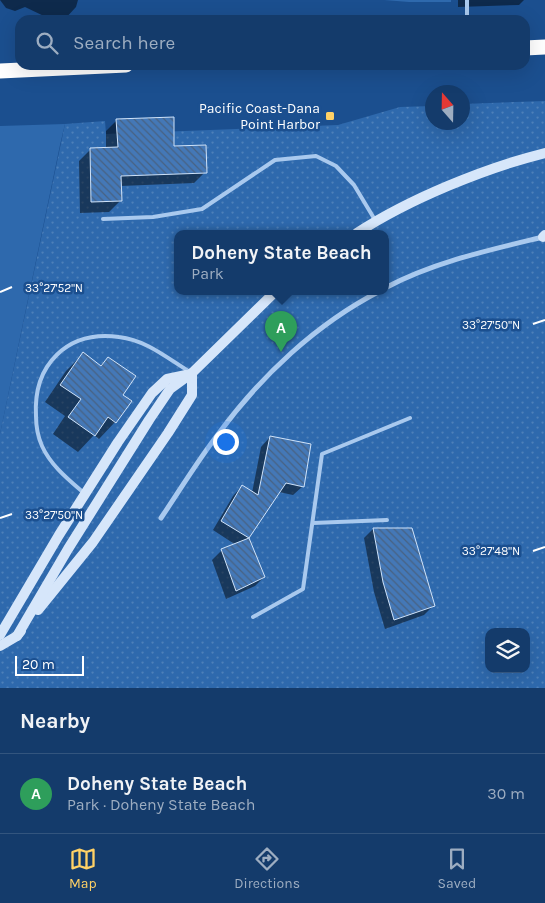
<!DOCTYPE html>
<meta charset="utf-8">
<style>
:root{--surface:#143b6b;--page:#1d4271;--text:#f1f3f6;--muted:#9dadc1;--line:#33557e;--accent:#ffd166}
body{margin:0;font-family:Karla,sans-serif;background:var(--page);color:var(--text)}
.controls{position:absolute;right:15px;bottom:15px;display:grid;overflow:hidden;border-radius:10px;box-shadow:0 5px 20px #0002}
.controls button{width:45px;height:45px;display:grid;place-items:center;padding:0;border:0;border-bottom:1px solid var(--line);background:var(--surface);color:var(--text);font:25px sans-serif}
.compass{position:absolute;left:425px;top:85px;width:45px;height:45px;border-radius:50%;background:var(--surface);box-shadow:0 5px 20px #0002;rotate:340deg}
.scale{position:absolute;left:15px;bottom:12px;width:69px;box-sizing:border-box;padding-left:5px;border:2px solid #fff;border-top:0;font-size:14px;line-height:18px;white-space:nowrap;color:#fff;-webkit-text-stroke:4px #1b4f8f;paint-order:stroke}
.you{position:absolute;left:225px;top:441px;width:18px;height:18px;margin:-12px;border:4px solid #fff;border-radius:50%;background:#1a73e8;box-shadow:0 0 0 8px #1a73e833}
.badge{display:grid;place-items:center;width:32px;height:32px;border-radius:50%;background:var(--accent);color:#fff;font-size:16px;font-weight:700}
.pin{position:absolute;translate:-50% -41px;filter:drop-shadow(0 1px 2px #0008)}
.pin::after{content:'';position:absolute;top:26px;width:18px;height:15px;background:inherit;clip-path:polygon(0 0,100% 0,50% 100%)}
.popup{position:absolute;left:174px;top:230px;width:215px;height:65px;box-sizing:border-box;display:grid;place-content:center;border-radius:10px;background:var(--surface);filter:drop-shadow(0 1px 4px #0005);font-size:16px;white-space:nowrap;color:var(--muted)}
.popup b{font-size:19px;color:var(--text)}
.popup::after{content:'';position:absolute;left:50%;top:100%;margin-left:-10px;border:10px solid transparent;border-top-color:var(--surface)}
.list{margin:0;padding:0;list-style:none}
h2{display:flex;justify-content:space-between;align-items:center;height:65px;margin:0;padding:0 20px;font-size:21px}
h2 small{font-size:16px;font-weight:400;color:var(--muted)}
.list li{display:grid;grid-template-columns:32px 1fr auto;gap:15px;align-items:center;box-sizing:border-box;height:80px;padding:0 20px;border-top:1px solid var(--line)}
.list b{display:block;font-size:19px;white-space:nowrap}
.list p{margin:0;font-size:16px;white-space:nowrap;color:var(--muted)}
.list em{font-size:16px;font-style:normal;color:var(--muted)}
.icon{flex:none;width:28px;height:28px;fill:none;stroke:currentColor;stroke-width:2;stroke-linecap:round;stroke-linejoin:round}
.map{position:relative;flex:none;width:545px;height:688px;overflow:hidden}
.search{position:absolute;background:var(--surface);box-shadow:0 5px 20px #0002;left:15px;right:15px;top:15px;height:55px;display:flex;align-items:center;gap:12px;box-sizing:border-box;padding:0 18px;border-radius:15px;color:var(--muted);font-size:19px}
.sheet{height:145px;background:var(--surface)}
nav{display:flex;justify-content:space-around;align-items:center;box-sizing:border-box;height:70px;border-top:1px solid var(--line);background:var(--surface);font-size:14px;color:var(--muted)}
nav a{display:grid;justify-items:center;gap:2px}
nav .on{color:var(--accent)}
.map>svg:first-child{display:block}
.green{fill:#2e69ad}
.park{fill:url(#park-dots);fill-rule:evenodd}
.shadow{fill:#0007}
.building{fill:url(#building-back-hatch);stroke:#cfe3fa}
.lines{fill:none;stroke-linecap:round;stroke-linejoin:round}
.lane{stroke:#a9c9ee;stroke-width:4}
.street{stroke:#a9c9ee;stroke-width:5}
.secondary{stroke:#d6e6fa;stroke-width:10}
.highway{stroke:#fff;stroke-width:15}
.ticks{fill:none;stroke:#fff;stroke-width:2}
.poi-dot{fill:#ffd166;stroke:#1b4f8f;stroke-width:2}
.labels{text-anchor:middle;stroke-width:5;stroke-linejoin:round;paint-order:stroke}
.poi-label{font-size:14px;fill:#fff;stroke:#1b4f8f;text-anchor:end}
.ticks-label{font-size:12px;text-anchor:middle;fill:#fff;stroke:#1b4f8f;stroke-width:5;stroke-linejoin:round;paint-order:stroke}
</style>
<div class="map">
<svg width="545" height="688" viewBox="0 0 545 688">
<defs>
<pattern id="park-dots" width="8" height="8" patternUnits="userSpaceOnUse" patternTransform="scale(1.25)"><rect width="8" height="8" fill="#2e69ad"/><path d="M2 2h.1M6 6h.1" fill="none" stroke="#4d80b9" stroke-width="1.8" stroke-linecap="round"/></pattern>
<pattern id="building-back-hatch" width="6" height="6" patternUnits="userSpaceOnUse" patternTransform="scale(1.25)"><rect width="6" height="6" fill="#4478b7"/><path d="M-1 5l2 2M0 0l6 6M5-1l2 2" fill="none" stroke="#486282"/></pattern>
</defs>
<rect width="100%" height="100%" fill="#1b4f8f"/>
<g class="green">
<polygon points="384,0 451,0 451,2 409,2"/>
<polygon points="65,124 60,145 0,434 0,126"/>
</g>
<path class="park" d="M545,101v587h-545v-254l65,-310 40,-3 1,13 232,-9 62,-18 32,-1v16h30l1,-18zM177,233h208v58h-208zM489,632h37v37h-37z"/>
<g class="shadow">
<polygon points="0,0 78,0 76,7 64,20 48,18 25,7 15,11 6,8"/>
<polygon points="458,0 524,0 519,5 458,7"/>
<polygon points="117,120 173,147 205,172 194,183 120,186 120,201 109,212 80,213 79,161 90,150 106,149 106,131"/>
<polygon points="83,354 100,366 108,358 122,395 115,422 99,439 94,435 78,452 53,434 65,416 45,402 66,371"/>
<polygon points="270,437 303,486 293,495 279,492 248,538 264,577 255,586 226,599 212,560 221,551 236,545 213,530 233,496 242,486 252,493 261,447"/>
<polygon points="373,529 434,605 424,615 385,629 374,592 364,538"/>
</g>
<g class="building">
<polygon points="174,117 174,146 206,145 207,173 121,176 122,201 91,202 90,148 118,147 116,119"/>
<polygon points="83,352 101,366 108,357 136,376 123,395 132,401 116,423 108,417 95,436 68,417 81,399 60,385"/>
<polygon points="270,436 311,444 304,487 286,483 249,538 221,521 242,485 258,495"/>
<polygon points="373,528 412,528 435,606 394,620 383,582"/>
<polygon points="249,538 265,577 236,591 221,549"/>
</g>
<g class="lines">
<g class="lane">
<polyline points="467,0 467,20"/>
<polyline points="103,219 153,217 202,209 275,160 316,156 336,166 354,185 375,220"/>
<path d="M85,494c-16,-14 -34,-28 -43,-48 -4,-9 -6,-20 -6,-30 -3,-51 31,-86 83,-79 27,3 48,21 71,35"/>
<polyline points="313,523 387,520"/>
<polyline points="253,617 303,589 322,454 410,418"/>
</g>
<g class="street">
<path d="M385,288c49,-26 104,-38 158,-51"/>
<path d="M161,518c19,-28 37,-58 58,-85 42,-57 97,-109 161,-142"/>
</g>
<g class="secondary">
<path d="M357,233c52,-34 128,-65 188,-80"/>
<polyline points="543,237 545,235"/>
<polyline points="38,610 93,542 168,433 192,395 192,373"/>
<polyline points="0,635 59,535 118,442 152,393 167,379 186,375"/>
<polyline points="17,636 68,549 149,420 170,389 192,373 276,291"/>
<polyline points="0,646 17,636 21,631"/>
</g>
<g class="highway">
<polyline points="525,48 545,47"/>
<polyline points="0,71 126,65"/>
</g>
</g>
<path class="ticks" d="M0,292l12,-5M533,324l12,-4M0,518l12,-4M533,551l12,-4"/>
<rect class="poi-dot" x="325" y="111" width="10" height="10" rx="2.5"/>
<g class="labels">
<g class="poi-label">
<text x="320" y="113">Pacific Coast-Dana<tspan x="320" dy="16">Point Harbor</tspan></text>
</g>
</g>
<g class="ticks-label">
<text x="54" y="292">33°27'52"N</text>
<text x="491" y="329">33°27'50"N</text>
<text x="54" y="519">33°27'50"N</text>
<text x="491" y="555">33°27'48"N</text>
</g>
</svg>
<div class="controls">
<button><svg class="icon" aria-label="layers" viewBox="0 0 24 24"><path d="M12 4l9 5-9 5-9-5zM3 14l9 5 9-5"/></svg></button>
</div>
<svg class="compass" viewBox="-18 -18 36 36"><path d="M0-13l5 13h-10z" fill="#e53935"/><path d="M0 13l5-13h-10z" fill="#9dadc1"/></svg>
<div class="scale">20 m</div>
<div class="you"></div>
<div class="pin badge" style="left:281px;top:352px;background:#2e9e5b">A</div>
<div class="popup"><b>Doheny State Beach</b>Park</div>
<div class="search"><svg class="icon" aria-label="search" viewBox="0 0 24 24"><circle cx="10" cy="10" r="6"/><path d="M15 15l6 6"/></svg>Search here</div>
</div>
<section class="sheet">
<h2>Nearby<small></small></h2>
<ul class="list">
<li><span class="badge" style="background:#2e9e5b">A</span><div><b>Doheny State Beach</b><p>Park · Doheny State Beach</p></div><em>30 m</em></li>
</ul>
</section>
<nav>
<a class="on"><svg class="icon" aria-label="map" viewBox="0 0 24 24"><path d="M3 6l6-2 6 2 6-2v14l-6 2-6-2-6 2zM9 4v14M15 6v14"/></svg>Map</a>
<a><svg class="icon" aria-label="directions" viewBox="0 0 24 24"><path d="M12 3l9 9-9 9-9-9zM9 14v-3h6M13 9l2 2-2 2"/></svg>Directions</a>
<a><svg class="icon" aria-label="saved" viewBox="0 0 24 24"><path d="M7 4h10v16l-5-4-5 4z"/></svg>Saved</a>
</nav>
